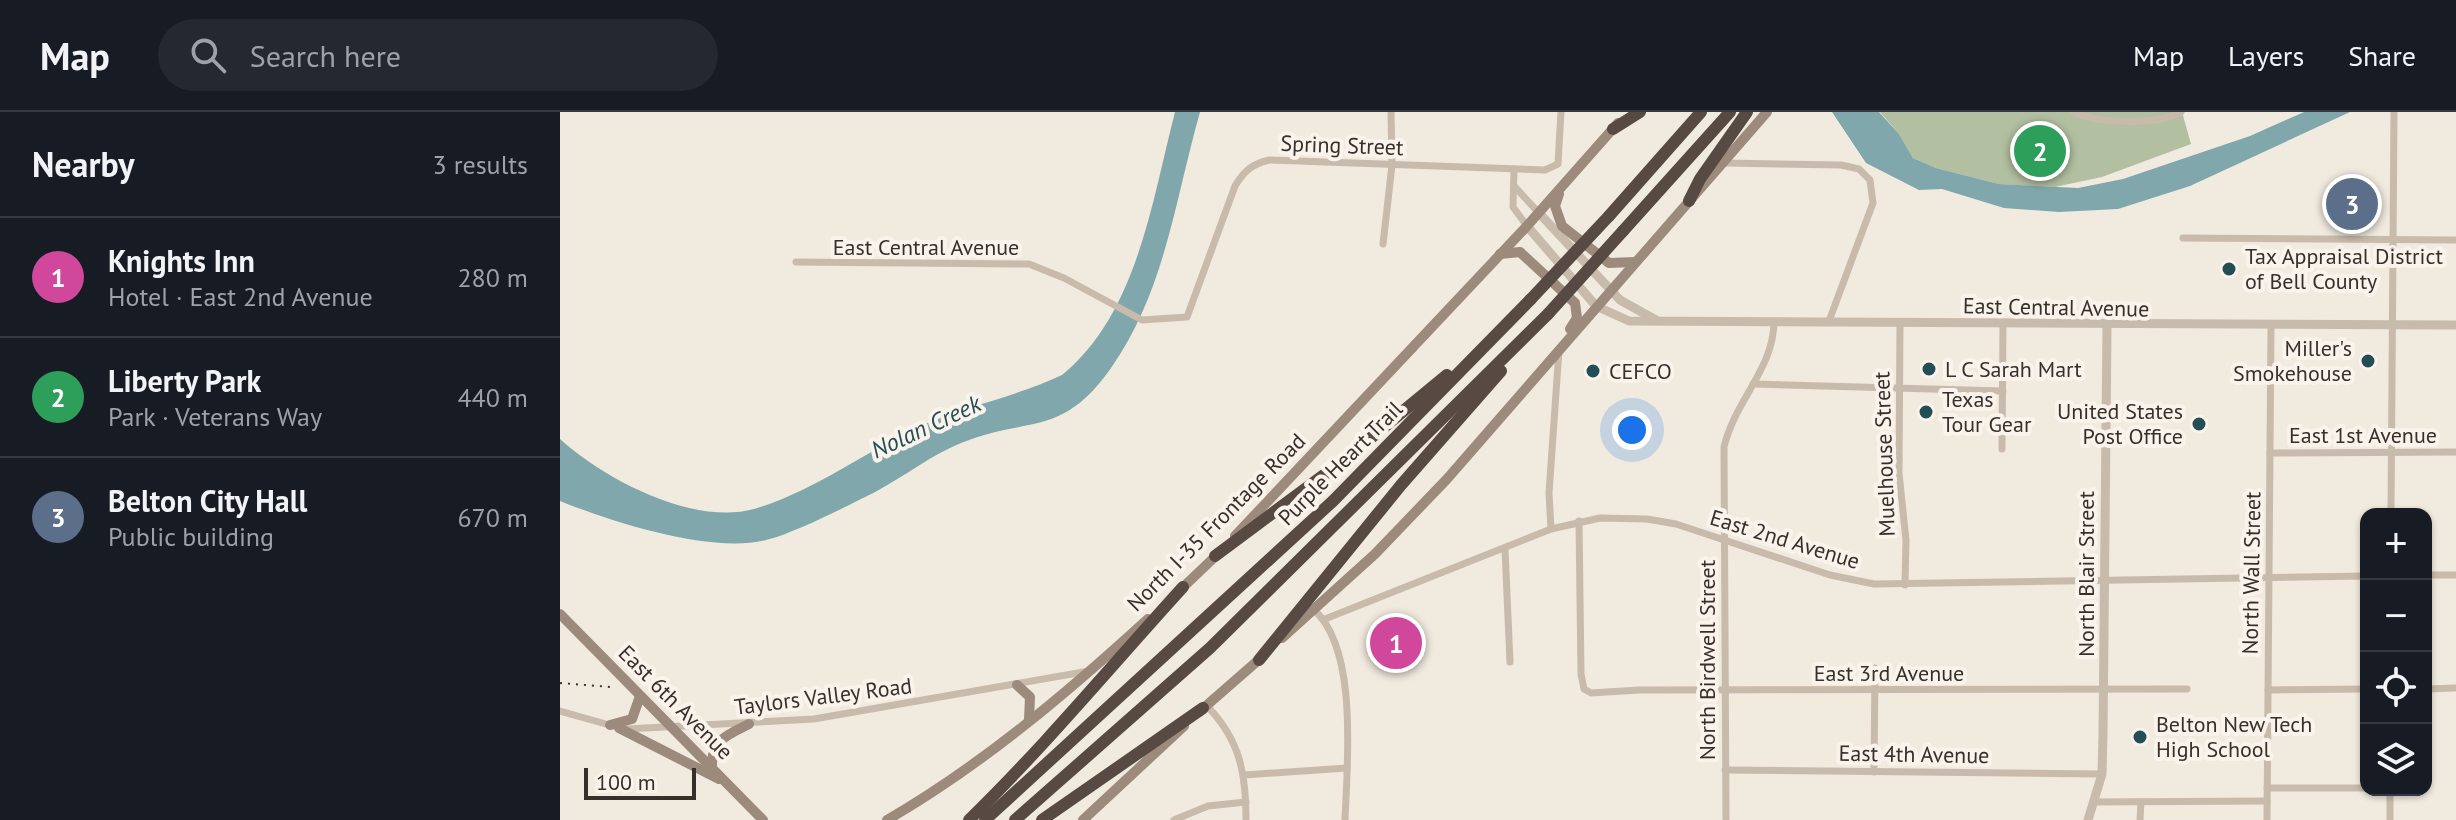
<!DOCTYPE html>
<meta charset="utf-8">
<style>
:root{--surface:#171b24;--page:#242831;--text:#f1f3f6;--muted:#9ea1a6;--line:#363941;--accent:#db2777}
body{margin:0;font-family:"PT Sans",sans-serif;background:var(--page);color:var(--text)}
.controls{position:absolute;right:24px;bottom:24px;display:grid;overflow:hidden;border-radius:16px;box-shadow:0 2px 6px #0004}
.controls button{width:72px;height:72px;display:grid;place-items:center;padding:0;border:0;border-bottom:2px solid var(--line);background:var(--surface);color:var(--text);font:40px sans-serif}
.scale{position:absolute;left:24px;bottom:20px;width:112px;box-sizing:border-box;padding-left:8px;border:4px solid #372f2a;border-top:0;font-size:22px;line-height:28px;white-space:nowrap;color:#372f2a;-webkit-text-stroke:6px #f9f3eb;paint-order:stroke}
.you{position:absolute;left:1072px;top:318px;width:28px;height:28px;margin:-20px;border:6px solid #fff;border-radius:50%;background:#1a73e8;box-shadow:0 0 0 12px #1a73e833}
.badge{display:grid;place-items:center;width:52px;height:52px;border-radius:50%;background:var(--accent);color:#fff;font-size:26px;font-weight:700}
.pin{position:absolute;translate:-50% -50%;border:4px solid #fff;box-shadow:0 2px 8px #0006}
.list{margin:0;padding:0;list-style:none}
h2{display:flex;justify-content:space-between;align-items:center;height:104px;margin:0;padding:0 32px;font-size:34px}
h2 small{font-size:26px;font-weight:400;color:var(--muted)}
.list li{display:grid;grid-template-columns:52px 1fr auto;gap:24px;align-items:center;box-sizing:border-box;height:120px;padding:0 32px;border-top:2px solid var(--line)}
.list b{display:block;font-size:30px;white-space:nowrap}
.list p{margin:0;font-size:26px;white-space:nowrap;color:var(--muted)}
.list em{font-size:26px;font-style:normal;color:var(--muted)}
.icon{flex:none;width:44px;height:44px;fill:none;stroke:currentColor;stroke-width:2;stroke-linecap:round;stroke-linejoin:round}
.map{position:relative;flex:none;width:1896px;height:708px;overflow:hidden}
header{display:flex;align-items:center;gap:48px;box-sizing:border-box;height:112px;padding:0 40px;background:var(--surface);border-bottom:2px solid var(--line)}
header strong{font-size:38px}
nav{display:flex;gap:44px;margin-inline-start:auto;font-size:28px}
.search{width:560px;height:72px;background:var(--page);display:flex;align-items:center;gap:20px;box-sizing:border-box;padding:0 28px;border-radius:44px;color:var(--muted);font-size:30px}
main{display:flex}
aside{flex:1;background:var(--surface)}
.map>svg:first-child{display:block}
.green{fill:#b2bfa0}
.water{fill:#80a7ab}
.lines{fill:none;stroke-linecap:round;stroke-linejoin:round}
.minor{stroke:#c8bbac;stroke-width:7}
.tertiary{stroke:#c8bbac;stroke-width:9}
.secondary{stroke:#9c8a7d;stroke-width:10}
.motorway{stroke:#574a42;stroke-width:12}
.rail{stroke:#372f2a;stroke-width:2;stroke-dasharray:2 6;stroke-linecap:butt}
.motorway-bridge{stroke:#574a42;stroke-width:12}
.poi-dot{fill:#234e55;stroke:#f9f3eb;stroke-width:3}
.labels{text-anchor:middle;stroke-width:8;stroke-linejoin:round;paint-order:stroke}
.street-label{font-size:22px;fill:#372f2a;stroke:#f9f3eb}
.poi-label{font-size:22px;fill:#372f2a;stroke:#f9f3eb;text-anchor:start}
.water-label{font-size:24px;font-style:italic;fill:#234e55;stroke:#f9f3eb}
</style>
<header>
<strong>Map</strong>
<div class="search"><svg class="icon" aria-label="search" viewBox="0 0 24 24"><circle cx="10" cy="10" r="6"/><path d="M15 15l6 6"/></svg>Search here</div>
<nav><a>Map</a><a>Layers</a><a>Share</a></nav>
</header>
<main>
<aside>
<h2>Nearby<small>3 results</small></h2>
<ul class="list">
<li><span class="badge" style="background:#d1479c">1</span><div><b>Knights Inn</b><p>Hotel · East 2nd Avenue</p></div><em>280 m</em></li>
<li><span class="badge" style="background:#2e9e5b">2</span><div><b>Liberty Park</b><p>Park · Veterans Way</p></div><em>440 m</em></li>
<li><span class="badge" style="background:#5c6f8a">3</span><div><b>Belton City Hall</b><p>Public building</p></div><em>670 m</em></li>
</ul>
</aside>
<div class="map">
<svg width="1896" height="708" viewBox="0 0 1896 708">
<rect width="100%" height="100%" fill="#f1eadf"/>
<polygon class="green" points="1320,0 1622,0 1631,32 1542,65 1495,75 1439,72 1376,56 1353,46 1339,22"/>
<g class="water">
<path d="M615,0h25c-25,88 -35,179 -89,256 -49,70 -83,48 -150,75 -30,12 -56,33 -84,48 -26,13 -84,43 -111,49 -55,14 -154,-18 -206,-39v-62c44,40 133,87 194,70 58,-17 110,-56 164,-82 46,-21 98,-30 144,-52 75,-61 90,-174 113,-263z"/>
<polygon points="1272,0 1319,0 1339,22 1353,46 1376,56 1439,72 1518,76 1563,67 1690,24 1744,0 1790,0 1630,74 1558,97 1499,100 1444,96 1382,77 1359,78 1306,51"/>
</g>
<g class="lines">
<g class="minor">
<path d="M1514,0c22,12 85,13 107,0"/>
<polyline points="1163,51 1281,53 1299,57 1310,68 1313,91 1269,209"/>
<polyline points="954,57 953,95 967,114"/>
<polyline points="954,74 979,101"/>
<polyline points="1623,126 1896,128"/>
<polyline points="823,132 832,53 831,0"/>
<path d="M236,150l233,2 35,14 78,42 45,-3 48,-131c9,-15 17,-22 34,-26l276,10 13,-6 3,-52"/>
<polyline points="1340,211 1339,361 1346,428 1345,473"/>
<polyline points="1193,272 1443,279"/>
<polyline points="1442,337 1443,212"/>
<polyline points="1710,341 1896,340"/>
<polyline points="1831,402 1834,0"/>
<polyline points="1019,409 1021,562 1024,577 1031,581 1079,578 1627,577"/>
<polyline points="991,417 989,381 999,238"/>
<polyline points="945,437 950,550"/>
<polyline points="1866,463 1896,463"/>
<path d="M753,497c46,39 34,156 32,211"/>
<polyline points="765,507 991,417 1040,406 1087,407 1116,412 1270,463 1314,472 1806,464"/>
<polyline points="1866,577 1896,576"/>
<polyline points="1708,578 1806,577"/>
<path d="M647,594c33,34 39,67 39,114"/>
<polyline points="0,599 53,614"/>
<polyline points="66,617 254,607 529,559"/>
<polyline points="1165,658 1542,662"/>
<polyline points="1314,660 1315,556"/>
<polyline points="684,663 787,656"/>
<polyline points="1707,676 1806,676"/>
<polyline points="1533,690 1707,689"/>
<polyline points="614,708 648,694 686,690"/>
<path d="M1166,708l-2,-373c11,-47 50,-78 50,-126"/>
<polyline points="1580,708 1581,690"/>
<polyline points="1707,708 1711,214"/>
<polyline points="1830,708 1830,678"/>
</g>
<g class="tertiary">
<polyline points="979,101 1060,188 1096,208"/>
<polyline points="967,114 1036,194 1069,209 1896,213"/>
<polyline points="1528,708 1542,662 1543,623 1547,214"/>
</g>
<g class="secondary">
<polyline points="999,82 995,94 1002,114 1049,151 1075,150"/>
<polyline points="940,142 960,140 1015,191 1017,206 1010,217"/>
<polyline points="675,424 967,114 1058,11"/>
<polyline points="618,480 661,439"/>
<polyline points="0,502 203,708"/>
<polyline points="722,526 815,442 887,367 1207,0"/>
<polyline points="457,573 470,585 469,608"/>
<polyline points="639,600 702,545"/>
<polyline points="50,613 72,607 80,584"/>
<polyline points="59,616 159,667"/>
<path d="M152,655c-1,-27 15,-32 37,-43"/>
<path d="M327,708c95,-55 180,-127 261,-201"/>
<polyline points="523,708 624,614"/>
</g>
<g class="motorway">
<polyline points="1053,17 1080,0"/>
<polyline points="1129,89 1140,67 1187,0"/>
<polyline points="1049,104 1141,0"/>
<polyline points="1063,119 1170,0"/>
<polyline points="655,444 784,348 887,263"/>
<polyline points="699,548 841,373 941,259"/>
<path d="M409,708c76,-74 143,-155 214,-233"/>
<polyline points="425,708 773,389 971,187"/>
<polyline points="455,708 650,536 988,202"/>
<polyline points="482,708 643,596"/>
</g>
<polyline class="rail" points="0,571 51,575"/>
<g class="motorway-bridge">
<polyline points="971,187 1049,104"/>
<polyline points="988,202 1063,119"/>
</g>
</g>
<g class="poi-dot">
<circle cx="1669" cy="157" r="8"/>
<circle cx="1808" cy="249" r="8"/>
<circle cx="1369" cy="257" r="8"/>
<circle cx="1033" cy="259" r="8"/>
<circle cx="1366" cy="300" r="8"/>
<circle cx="1639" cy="312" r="8"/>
<circle cx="1580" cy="625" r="8"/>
</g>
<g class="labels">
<g class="street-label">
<text transform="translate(782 33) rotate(2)" y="8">Spring Street</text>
<text x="366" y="143">East Central Avenue</text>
<text transform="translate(1496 195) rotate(1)" y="8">East Central Avenue</text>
<text x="1803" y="331">East 1st Avenue</text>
<text transform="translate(1324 342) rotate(-92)" y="8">Muelhouse Street</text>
<text transform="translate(780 351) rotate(-45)" y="8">Purple Heart Trail</text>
<text transform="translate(656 410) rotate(-45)" y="8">North I-35 Frontage Road</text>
<text transform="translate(1225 427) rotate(17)" y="8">East 2nd Avenue</text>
<text transform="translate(1691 461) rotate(-89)" y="8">North Wall Street</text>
<text transform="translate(1526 462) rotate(-90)" y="8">North Blair Street</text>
<text transform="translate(1147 548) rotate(-90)" y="8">North Birdwell Street</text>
<text x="1329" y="569">East 3rd Avenue</text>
<text transform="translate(263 584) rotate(-7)" y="8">Taylors Valley Road</text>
<text transform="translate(116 590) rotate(45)" y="8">East 6th Avenue</text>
<text transform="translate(1354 642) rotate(1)" y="8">East 4th Avenue</text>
</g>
<g class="poi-label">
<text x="1685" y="152">Tax Appraisal District<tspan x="1685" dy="25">of Bell County</tspan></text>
<text x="1792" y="244" text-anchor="end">Miller's<tspan x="1792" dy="25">Smokehouse</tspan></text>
<text x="1385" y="265">L C Sarah Mart</text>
<text x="1049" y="267">CEFCO</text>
<text x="1382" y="295">Texas<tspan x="1382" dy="25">Tour Gear</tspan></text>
<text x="1623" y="307" text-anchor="end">United States<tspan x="1623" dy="25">Post Office</tspan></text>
<text x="1596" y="620">Belton New Tech<tspan x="1596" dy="25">High School</tspan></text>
</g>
<g class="water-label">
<text transform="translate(366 315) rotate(-25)" y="8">Nolan Creek</text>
</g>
</g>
</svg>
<div class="controls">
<button>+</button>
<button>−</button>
<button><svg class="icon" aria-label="locate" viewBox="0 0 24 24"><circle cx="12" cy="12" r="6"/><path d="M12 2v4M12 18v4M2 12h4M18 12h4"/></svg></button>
<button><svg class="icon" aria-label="layers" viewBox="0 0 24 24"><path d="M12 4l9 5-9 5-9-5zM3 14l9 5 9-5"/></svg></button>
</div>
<div class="scale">100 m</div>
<div class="you"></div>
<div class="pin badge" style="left:836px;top:531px;background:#d1479c">1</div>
<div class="pin badge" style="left:1480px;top:39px;background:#2e9e5b">2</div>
<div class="pin badge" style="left:1792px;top:92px;background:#5c6f8a">3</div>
</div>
</main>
